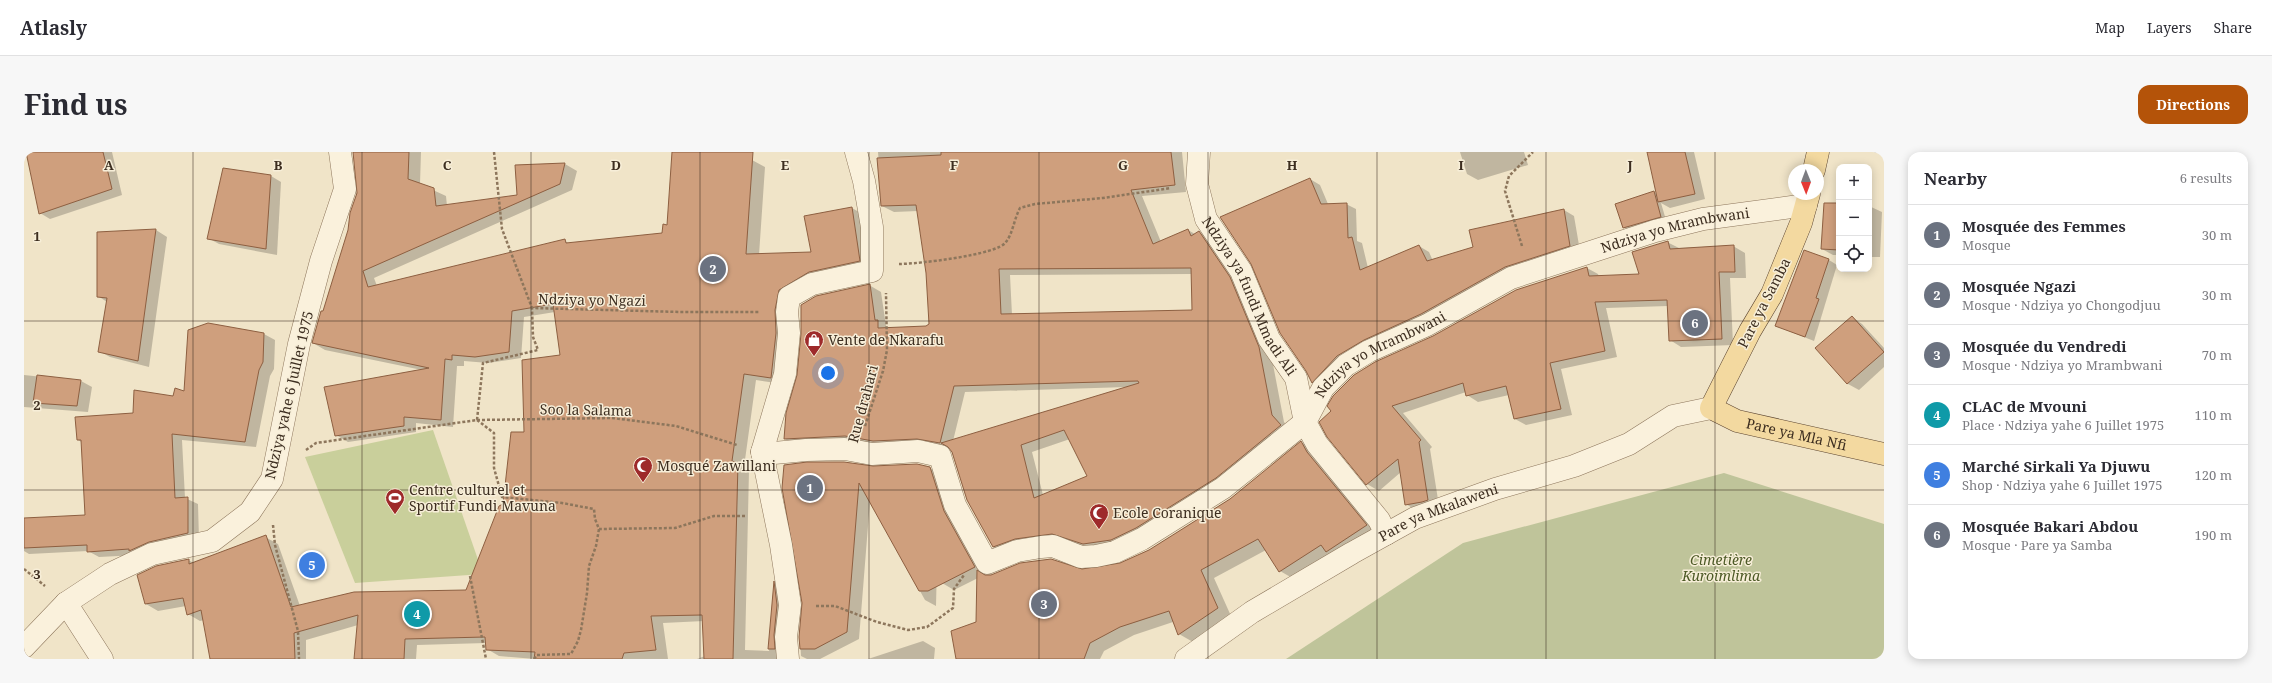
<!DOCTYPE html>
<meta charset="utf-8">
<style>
:root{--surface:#fff;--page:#f7f7f7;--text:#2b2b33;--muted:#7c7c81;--line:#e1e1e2;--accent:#b45309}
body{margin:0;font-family:"Noto Serif",serif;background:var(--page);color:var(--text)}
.controls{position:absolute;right:12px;top:12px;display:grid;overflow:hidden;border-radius:8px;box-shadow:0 2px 10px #0003}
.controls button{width:36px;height:36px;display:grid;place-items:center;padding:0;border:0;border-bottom:1px solid var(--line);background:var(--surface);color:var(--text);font:20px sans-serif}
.compass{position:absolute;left:1764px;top:12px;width:36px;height:36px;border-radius:50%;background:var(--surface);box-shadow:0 2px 10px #0003;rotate:179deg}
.you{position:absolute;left:804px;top:221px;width:14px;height:14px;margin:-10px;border:3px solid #fff;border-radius:50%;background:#1a73e8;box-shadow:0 0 0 6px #1a73e833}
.badge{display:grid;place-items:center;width:26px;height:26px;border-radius:50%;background:var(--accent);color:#fff;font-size:13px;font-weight:700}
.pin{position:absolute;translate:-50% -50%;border:2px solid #fff;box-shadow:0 1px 4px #0006}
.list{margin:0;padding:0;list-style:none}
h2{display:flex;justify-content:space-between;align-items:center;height:52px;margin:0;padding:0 16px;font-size:17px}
h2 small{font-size:13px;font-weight:400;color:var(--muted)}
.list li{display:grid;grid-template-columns:26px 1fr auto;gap:12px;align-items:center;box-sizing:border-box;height:60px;padding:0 16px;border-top:1px solid var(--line)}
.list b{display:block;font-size:15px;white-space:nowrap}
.list p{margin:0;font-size:13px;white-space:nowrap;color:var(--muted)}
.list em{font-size:13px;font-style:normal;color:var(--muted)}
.icon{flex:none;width:22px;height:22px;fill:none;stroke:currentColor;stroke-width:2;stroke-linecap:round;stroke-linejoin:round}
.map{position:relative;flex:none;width:1860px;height:507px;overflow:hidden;border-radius:12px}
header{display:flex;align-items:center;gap:24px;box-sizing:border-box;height:56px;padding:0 20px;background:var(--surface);border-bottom:1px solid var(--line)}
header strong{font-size:19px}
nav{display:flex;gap:22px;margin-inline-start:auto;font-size:14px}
.intro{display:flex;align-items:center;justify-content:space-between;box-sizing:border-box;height:96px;padding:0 24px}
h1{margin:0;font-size:28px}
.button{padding:10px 18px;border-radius:12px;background:var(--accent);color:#fff;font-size:14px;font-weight:700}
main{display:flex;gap:24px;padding:0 24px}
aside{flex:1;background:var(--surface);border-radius:12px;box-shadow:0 2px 10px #0003}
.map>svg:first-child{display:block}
.green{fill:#c9cf9b}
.cemetery{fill:#bfc49a}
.shadow{fill:#0003;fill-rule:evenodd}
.building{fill:#cf9f7d;stroke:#8d5f41;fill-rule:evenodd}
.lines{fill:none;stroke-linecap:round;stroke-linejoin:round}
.minor-casing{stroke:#8d765c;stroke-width:23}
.major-casing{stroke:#5b4430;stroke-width:23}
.path{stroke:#8d765c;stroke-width:2.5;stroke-dasharray:3 2;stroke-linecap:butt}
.minor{stroke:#faf1dc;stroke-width:22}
.major{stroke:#f3d9a0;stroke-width:22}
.grid{fill:none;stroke:#3d2e20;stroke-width:1;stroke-opacity:0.55}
.labels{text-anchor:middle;stroke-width:3;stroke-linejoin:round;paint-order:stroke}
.street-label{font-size:14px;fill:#3d2e20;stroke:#f7eed8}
.poi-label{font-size:14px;fill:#3d2e20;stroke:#f7eed8;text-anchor:start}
.park-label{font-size:14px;font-style:italic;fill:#4d5a26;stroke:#f7eed8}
.grid-label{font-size:13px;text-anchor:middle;font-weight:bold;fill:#3d2e20;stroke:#f7eed8;stroke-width:3;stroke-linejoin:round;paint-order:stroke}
</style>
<header>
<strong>Atlasly</strong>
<nav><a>Map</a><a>Layers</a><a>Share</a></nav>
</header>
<div class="intro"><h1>Find us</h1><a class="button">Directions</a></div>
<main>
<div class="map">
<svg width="1860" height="507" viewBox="0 0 1860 507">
<rect width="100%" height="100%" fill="#f0e4c8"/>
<polygon class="green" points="409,278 459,422 331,431 281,305"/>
<polygon class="cemetery" points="1700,321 1860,372 1860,507 1262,507 1439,391"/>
<g class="shadow">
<polygon points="3,0 88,0 98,43 26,67 16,61"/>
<polygon points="330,0 397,0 396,32 422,44 423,54 494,44 493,14 541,12 553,19 548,38 350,126 353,134 541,89 546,92 639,82 643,74 728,8 741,15 735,103 789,101 828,56 840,63 847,116 767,144 759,232 732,228 720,315 725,318 721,498 745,499 751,431 762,437 763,507 673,507 681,504 680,469 639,471 644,507 511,507 475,504 463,497 462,491 393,493 392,507 331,507 334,473 282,488 282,507 187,507 180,468 176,469 164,462 162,454 134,459 122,452 164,408 170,411 241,385 254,392 276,454 443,439 480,353 501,281 537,204 531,160 500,165 497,206 464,211 440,209 440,214 433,214 429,275 392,271 392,280 324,290 312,283 398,218 301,198 289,191 325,79 327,61 334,36"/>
<path d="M854,0h304l4,40 -44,4 19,46 27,-12 7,4 4,-2 12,7 30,46 30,69 13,68 8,10 -169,114 -118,7 -12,-6 -42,-98 -21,-4 -133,1 -12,-7 84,-154 12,7 5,34 3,2 38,-1 3,-3 -3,-51 -9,-62 -24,1 -12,-6zM1168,122l1,37 -181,4 -2,-40zM1103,235l-174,54 12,-49zM1046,287l19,37 -46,19 -11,-43z"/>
<polygon points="1436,0 1500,0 1504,13 1454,28 1443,22"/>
<polygon points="1629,0 1670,0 1681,47 1646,56 1637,51 1642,68 1606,79 1600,75 1630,40 1633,42"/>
<polygon points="1850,0 1860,0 1860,1 1852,1"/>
<polygon points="247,24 257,30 253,103 195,92 184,86"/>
<polygon points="1286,27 1296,33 1304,52 1322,52 1332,57 1333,89 1338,91 1344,116 1395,94 1405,100 1409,109 1450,96 1540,58 1550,64 1556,99 1298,236 1288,230"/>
<polygon points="1815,52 1815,103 1809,103 1798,97"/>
<polygon points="1845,54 1858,60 1856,105 1845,105"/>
<polygon points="132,78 143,85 125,215 86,205 75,199 83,150 74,144 74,81"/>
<polygon points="1643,90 1655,96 1709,94 1721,101 1722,126 1706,126 1709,193 1657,195 1646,188 1644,154 1582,156 1593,205 1537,217 1548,263 1502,273 1491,267 1485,243 1454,250 1443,243 1442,240 1379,261 1408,295 1406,297 1415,354 1393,359 1382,352 1377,320 1355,339 1343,332 1304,284 1563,116 1574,122 1575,125 1616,123"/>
<polygon points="1805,108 1813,113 1790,189 1752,174"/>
<polygon points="1828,165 1838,172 1860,196 1860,215 1835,238 1824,232 1793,197"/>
<polygon points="184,172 240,182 251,188 250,217 246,224 232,295 158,288 161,346 174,352 175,387 114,403 75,405 64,399 5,402 0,399 0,367 62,364 59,291 54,288 161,240"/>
<polygon points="0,223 57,229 68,235 64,260 0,255"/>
<polygon points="1277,290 1291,298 1356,381 1270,427 1256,419 1242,398 1190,426 1207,464 1169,490 1155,482 1149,470 1110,483 1080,499 1076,507 933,507 953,471 954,426 930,438 918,431 913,412 912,454 901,448 846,349 835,487 796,507 783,507 777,504 776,485 779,451 759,336 849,315 906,316 918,323 962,422 960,423 1057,418 1097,412 1125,398 1206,347"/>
<polygon points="899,489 911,496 910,507 844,507"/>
</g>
<g class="building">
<polygon points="2,0 79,0 88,37 15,62"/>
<polygon points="329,0 385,0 384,27 410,36 412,54 493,43 491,13 541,11 536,32 339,119 344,135 541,87 542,91 638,81 639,72 643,73 648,0 729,0 722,102 787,100 780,64 828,55 836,109 785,120 755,138 751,158 752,181 747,226 720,222 708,309 714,311 709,507 680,507 678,463 627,464 632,498 600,501 598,507 510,507 511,500 462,498 461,485 381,487 380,507 330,507 334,463 270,481 271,507 186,507 177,458 163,463 159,446 121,452 113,423 132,414 165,407 165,412 242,383 267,455 330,440 442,438 475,354 479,352 487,280 500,280 498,208 536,203 529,152 488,159 485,200 451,205 428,203 428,208 421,207 417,268 380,265 380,274 311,284 300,235 405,216 288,191 297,159 299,159 324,78 326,61 333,41"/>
<path d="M917,0h230l4,33 -44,5 22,54 35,-15 3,7 8,-5 31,46 29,70 13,68 9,10 -65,53 -80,50 -25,12 -28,4 -31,-10 -37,5 -22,8 -26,-47 -15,-48 -4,-5 -7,-4 198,-60 -1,-2 -184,5 -14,57 -23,-4 -44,2 -28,-5 -61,3 2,-26 11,-38 4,-41v-29l15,-9 54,-12 5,36h3v8l48,-2 3,-2 -3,-51 -10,-68 -35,1 -4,-48 64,-3zM1167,116l1,42 -191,4 -2,-45zM1040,278l23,46 -53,22 -13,-53z"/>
<polygon points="1623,0 1661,0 1671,42 1634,50"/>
<polygon points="199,16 247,23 242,97 183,87"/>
<polygon points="1286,26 1297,52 1323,51 1324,86 1328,85 1336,118 1395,93 1403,109 1449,95 1445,78 1540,57 1546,94 1481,115 1397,162 1340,188 1313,204 1288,231 1282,219 1256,181 1227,112 1196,65"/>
<polygon points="1630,39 1637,65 1599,76 1591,52"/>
<polygon points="1800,51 1815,51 1815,98 1797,97"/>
<polygon points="132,77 114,209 74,200 83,146 73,145 73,80"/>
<polygon points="1644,89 1646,97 1710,93 1711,120 1695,120 1698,187 1645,189 1643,148 1571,150 1581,199 1526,211 1537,257 1490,267 1482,234 1442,244 1439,231 1368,254 1397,288 1395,290 1404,348 1398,350 1381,353 1374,307 1342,333 1303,285 1295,270 1307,259 1303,254 1309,244 1330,223 1351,210 1409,184 1492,138 1563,115 1565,124 1615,122 1608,100"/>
<polygon points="1780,98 1805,107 1792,146 1795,147 1781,185 1751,174"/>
<polygon points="1828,164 1860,200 1823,232 1791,196"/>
<polygon points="184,171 240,181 239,210 235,218 221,290 148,282 151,346 164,345 164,381 125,390 105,399 105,397 63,400 63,393 0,396 0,366 61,363 57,288 53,288 51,265 109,261 110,238 149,244 151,236 160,239 164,178"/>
<polygon points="13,223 57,228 53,254 9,251"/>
<polygon points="1277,289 1283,300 1343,373 1302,400 1297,393 1255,420 1234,387 1177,418 1194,456 1154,483 1145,459 1096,475 1066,491 1060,507 932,507 927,479 952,470 953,418 961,423 967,423 996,411 1027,407 1058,417 1096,411 1125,398 1206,347"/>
<polygon points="783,310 820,310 849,314 893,312 906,315 920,359 951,415 904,439 895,439 835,331 823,480 791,497 776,497 775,485 778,451 758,336 760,313"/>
<polygon points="750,429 753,453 750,483 751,497 744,497"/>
</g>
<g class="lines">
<g class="minor-casing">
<g id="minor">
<path id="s1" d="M1175,0l-2,32 9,35 35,52 28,68 27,39 9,44 12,22 62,76 7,14"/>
<path id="s2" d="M738,300l12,1 32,-3 39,-1 27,5 46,-3 22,5 15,49 32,58 30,-12 24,-4 12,-1 28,11 15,-1 19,-4 27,-13 81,-51 82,-66 18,-34 23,-23 23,-14 58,-26 84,-47 144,-47 48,-12 103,-14"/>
<polyline points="42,451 78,507"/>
<polyline points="0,495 42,451 86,422 128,402 188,389 226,360 248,327 275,192 297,109 321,37 316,0"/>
<polyline points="764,507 762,485 766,453 757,393 738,300 761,222 765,181 763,160 765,145 788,132 848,119 848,75 840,29 832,0"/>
<path id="s3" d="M1162,507l66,-47 100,-59 63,-35 80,-29 79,-23 55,-22 44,-28 38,-8"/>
</g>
</g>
<g class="major-casing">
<g id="major">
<polyline points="1790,18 1794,0"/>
<path id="s4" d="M1785,42l-8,29 -29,71 -22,37 -39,77 26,13 147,33"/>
</g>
</g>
<g class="path">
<polyline points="470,0 478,77 508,156"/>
<polyline points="1498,94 1481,39 1485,24 1509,0"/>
<path d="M875,112c17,0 99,-9 107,-22 7,-9 8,-23 14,-34l15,-4 68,-6 68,-10"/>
<polyline points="453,268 470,281 470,316 478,345 538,351 570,357 571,367 575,377 651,376 690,364 723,364"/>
<polyline points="453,268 588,266 652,274 713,293"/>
<polyline points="841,274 859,219 863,198 862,141"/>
<polyline points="282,298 292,291 453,268 459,211 514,198 509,185 508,156 656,160 736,160"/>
<polyline points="249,373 251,393 274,479 275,507"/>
<polyline points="0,417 21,434"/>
<polyline points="446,424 462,507"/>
<polyline points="792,454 811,454 853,470 884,478 903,475 929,456 930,437 940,423"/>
<polyline points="510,507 513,503 547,502 554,489 557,478 563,441 565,414 572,394 575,377"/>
</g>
<use href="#minor" class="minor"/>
<use href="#major" class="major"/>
</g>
<path class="grid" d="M169,0v507M338,0v507M507,0v507M676,0v507M845,0v507M1015,0v507M1184,0v507M1353,0v507M1522,0v507M1691,0v507M0,169h1860M0,338h1860"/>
<defs>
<g id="shop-pin" transform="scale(1)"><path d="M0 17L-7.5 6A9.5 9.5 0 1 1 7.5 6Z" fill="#9e2a2b" stroke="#f7eed8"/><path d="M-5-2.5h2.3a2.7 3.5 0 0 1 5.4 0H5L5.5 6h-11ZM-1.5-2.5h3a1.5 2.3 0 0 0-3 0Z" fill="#fff"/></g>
<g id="mosque-pin" transform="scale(1)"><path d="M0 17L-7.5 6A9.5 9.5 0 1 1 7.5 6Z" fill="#9e2a2b" stroke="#f7eed8"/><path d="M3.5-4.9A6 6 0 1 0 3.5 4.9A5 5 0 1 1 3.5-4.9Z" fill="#fff"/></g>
<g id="stadium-pin" transform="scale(1)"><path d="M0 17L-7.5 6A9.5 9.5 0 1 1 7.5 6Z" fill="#9e2a2b" stroke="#f7eed8"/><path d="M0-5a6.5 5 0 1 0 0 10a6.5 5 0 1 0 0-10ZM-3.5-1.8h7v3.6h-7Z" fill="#fff"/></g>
</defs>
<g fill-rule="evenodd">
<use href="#shop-pin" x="790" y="188"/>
<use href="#mosque-pin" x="619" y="314"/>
<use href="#stadium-pin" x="371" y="346"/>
<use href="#mosque-pin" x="1075" y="361"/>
</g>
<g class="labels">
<g class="street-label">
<text dy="5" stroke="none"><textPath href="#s2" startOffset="1090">Ndziya yo Mrambwani</textPath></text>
<text dy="5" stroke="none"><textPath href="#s1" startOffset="157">Ndziya ya fundi Mmadi Ali</textPath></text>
<text transform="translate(568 148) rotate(1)" y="5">Ndziya yo Ngazi</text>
<text transform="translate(1740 151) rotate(-63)" y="5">Pare ya Samba</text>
<text dy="5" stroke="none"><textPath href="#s2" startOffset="766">Ndziya yo Mrambwani</textPath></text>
<text transform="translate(265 243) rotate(-77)" y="5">Ndziya yahe 6 Juillet 1975</text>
<text transform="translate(839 252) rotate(-75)" y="5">Rue drahari</text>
<text transform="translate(562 258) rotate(1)" y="5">Soo la Salama</text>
<text dy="5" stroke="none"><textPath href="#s4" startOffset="326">Pare ya Mla Nfi</textPath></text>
<text dy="5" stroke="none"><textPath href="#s3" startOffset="293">Pare ya Mkalaweni</textPath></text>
</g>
<g class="poi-label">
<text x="804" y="193">Vente de Nkarafu</text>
<text x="633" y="319">Mosqué Zawillani</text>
<text x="385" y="343">Centre culturel et<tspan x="385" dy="16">Sportif Fundi Mavuna</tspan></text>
<text x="1089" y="366">Ecole Coranique</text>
</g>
<g class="park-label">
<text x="1697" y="413">Cimetière<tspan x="1697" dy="16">Kuroimlima</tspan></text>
</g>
</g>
<g class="grid-label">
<text x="85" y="18">A</text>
<text x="254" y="18">B</text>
<text x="423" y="18">C</text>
<text x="592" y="18">D</text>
<text x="761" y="18">E</text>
<text x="930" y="18">F</text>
<text x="1099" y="18">G</text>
<text x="1268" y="18">H</text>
<text x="1437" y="18">I</text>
<text x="1606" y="18">J</text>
<text x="13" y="89">1</text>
<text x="13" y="258">2</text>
<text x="13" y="427">3</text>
</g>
</svg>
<div class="controls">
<button>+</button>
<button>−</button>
<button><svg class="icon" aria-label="locate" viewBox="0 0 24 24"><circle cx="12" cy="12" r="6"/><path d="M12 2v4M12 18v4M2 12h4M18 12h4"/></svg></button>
</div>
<svg class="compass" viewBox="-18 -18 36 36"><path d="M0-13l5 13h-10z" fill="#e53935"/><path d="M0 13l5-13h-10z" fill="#7c7c81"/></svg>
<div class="you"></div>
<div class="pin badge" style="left:786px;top:336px;background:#6b7280">1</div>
<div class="pin badge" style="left:689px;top:117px;background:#6b7280">2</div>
<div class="pin badge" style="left:1020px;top:452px;background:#6b7280">3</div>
<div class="pin badge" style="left:393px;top:462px;background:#0f9aa8">4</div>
<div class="pin badge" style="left:288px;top:413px;background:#3f7fe0">5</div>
<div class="pin badge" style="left:1671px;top:171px;background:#6b7280">6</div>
</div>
<aside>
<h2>Nearby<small>6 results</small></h2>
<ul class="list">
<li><span class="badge" style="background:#6b7280">1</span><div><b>Mosquée des Femmes</b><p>Mosque</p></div><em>30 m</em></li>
<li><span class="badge" style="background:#6b7280">2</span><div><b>Mosquée Ngazi</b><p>Mosque · Ndziya yo Chongodjuu</p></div><em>30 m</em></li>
<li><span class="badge" style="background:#6b7280">3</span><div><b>Mosquée du Vendredi</b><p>Mosque · Ndziya yo Mrambwani</p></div><em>70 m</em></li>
<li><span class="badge" style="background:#0f9aa8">4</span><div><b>CLAC de Mvouni</b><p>Place · Ndziya yahe 6 Juillet 1975</p></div><em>110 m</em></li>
<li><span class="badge" style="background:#3f7fe0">5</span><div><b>Marché Sirkali Ya Djuwu</b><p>Shop · Ndziya yahe 6 Juillet 1975</p></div><em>120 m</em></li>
<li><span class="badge" style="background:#6b7280">6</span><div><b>Mosquée Bakari Abdou</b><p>Mosque · Pare ya Samba</p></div><em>190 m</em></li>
</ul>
</aside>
</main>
